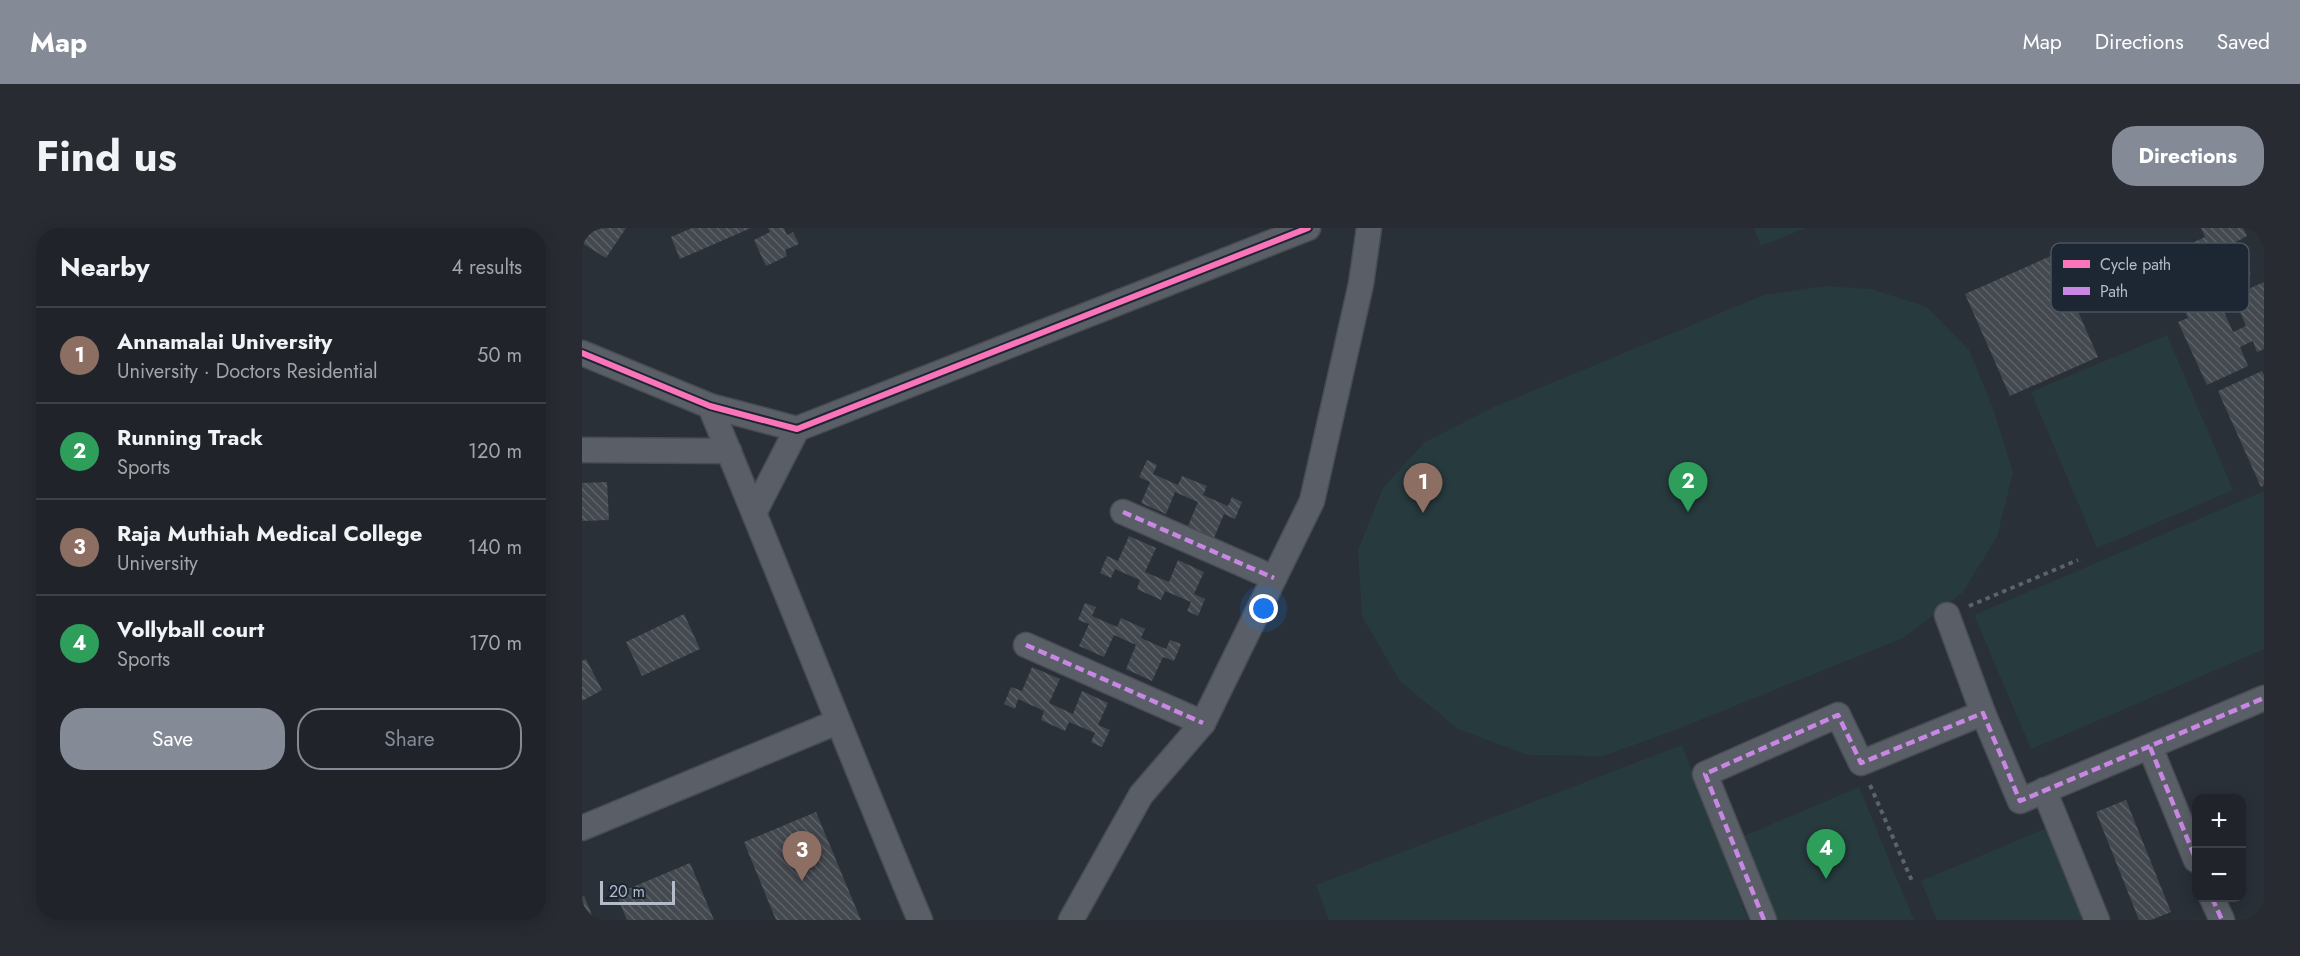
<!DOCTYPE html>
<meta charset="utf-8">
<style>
:root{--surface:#20242a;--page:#282c32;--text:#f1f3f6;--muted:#a2a4a8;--line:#3d4147;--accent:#848b96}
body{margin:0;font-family:Jost,sans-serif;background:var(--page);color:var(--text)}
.controls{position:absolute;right:18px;bottom:18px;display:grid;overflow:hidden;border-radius:12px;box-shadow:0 3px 15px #0003}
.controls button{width:54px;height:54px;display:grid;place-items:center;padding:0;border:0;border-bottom:2px solid var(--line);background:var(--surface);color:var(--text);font:30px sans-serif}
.scale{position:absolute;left:18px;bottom:15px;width:75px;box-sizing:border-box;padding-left:6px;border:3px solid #b4bcc9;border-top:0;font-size:16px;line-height:21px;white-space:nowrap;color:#b4bcc9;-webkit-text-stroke:4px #1d2633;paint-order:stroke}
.you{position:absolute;left:682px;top:381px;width:21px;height:21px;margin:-15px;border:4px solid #fff;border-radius:50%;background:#1a73e8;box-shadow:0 0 0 9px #1a73e833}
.badge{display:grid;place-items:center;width:39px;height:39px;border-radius:50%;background:var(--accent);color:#fff;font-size:20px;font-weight:700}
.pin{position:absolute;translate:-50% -50px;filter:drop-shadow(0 2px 3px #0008)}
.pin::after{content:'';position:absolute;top:32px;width:21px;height:18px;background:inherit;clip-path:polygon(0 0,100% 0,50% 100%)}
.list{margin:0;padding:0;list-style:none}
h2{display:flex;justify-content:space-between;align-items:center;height:78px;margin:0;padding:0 24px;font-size:26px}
h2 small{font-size:20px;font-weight:400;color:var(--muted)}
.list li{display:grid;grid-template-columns:39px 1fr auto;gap:18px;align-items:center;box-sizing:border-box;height:96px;padding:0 24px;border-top:2px solid var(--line)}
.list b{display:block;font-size:22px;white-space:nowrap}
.list p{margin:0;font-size:20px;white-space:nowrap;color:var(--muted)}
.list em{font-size:20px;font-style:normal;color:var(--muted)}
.actions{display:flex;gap:12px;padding:18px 24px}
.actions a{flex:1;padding:14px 0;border:2px solid var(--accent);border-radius:24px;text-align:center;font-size:21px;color:var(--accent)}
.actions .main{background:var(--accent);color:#fff}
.map{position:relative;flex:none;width:1682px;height:692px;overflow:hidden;border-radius:24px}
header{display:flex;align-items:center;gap:36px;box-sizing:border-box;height:84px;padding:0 30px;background:var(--accent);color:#fff}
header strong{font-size:28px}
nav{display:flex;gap:33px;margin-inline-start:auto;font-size:21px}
.intro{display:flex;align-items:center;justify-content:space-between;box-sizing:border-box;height:144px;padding:0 36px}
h1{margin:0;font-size:42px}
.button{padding:15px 27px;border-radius:24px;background:var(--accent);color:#fff;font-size:21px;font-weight:700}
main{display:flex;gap:36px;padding:0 36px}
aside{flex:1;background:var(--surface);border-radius:24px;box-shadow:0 3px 15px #0003}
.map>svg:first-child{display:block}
.green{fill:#273a3e}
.building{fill:url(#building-back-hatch)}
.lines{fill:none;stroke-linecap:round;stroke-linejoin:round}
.minor-casing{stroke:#484c53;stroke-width:27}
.path{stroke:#5d636a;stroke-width:4;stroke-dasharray:4.5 4.5;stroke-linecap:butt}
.minor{stroke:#5a5e66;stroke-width:24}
.quiet{stroke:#c787e3;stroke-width:4.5;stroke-dasharray:9 4.5;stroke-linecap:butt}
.cycleway-casing{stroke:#1d2633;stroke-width:10}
.cycleway{stroke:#fb73b8;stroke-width:6}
.key{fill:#1d2633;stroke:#4a5360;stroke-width:1.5}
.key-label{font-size:16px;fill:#b4bcc9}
</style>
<header>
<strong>Map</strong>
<nav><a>Map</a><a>Directions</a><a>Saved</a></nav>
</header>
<div class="intro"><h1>Find us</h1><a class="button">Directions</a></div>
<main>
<aside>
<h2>Nearby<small>4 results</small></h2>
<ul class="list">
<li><span class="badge" style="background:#8d6e63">1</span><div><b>Annamalai University</b><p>University · Doctors Residential</p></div><em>50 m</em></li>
<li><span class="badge" style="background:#2e9e5b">2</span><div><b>Running Track</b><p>Sports</p></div><em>120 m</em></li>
<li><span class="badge" style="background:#8d6e63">3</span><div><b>Raja Muthiah Medical College</b><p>University</p></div><em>140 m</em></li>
<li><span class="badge" style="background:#2e9e5b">4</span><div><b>Vollyball court</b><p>Sports</p></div><em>170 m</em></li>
</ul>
<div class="actions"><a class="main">Save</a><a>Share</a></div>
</aside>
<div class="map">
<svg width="1682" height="692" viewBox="0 0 1682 692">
<defs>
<pattern id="building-back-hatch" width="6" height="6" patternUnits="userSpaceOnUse" patternTransform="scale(1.5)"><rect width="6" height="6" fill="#444950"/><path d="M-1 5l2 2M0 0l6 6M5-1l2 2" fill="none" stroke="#5d6168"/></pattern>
</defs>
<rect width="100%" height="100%" fill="#2a3038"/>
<g class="green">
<polygon points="1172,0 1224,0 1179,18"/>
<polygon points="1243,58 1289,61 1345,79 1387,122 1411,180 1431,244 1415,309 1380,365 1321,410 1091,503 1021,528 946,527 876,501 818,453 780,388 776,322 801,260 843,214 912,179 1182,67"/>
<polygon points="1585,107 1651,262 1515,320 1449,164"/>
<polygon points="1682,263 1682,421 1449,521 1392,387"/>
<polygon points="1100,517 1166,692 747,692 734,657"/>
<polygon points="1277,559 1332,692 1191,692 1157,610"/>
<polygon points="1467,599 1506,692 1355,692 1339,653"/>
</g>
<g class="building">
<polygon points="0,0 44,0 24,30 0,15"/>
<polygon points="110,0 169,0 98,31 89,9"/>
<polygon points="186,0 202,0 205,7 211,4 217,16 203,22 205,28 184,38 172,12 188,4"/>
<polygon points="1619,0 1661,0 1665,8 1654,14 1669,46 1643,58 1626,22 1617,26 1612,14 1623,9"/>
<polygon points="1471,27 1516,129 1428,168 1383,66"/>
<polygon points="1625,46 1651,104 1664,98 1651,68 1682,54 1682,121 1675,124 1671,113 1658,119 1666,138 1625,157 1596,94 1606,90 1593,60"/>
<polygon points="1680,143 1682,147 1682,257 1679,259 1636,163"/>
<polygon points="565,232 575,237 571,246 596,257 600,248 625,258 621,267 646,278 650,269 660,274 653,291 642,286 632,310 606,298 616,274 593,264 584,286 559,275 568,254 557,249"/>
<polygon points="25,254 27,292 0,293 0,255"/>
<polygon points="547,308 574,320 563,344 587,354 596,332 622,344 612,366 623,371 616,388 605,383 609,374 583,363 579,372 555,361 558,352 533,341 529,350 518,345 525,328 536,333"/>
<polygon points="503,375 514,379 510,388 535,399 539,390 563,401 559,410 584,421 588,412 599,416 592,433 581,429 570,453 544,441 554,417 532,407 522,429 497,418 507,396 496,392"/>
<polygon points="102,386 118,421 60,448 44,414"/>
<polygon points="4,431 20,462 0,473 0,433"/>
<polygon points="450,439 478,451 467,475 491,486 500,463 526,475 516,497 528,502 520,519 509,514 513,505 487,494 483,503 459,492 462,483 436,471 433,481 422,476 429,459 440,463"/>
<polygon points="1544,572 1589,684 1569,692 1557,692 1514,584"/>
<polygon points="234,584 279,692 194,692 162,614"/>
<polygon points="108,635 132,692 45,692 34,666"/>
<polygon points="2,668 12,692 0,692 0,669"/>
</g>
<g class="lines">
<g class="minor-casing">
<g id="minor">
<polyline points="0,125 128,178 215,201 726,0"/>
<path d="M128,178c71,171 138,343 210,514"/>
<polyline points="0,222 147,223"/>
<polyline points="173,283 215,201"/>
<polyline points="541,284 692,350"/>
<polyline points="1365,387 1401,485"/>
<polyline points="444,417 621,495"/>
<polyline points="1568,519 1614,632"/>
<polyline points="1462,562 1515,692"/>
<polyline points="0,600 255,494"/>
<polyline points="1630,670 1640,692"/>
<polyline points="489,692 559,567 621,495 730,273 779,56 787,0"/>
<polyline points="1182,692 1123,546 1256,487 1279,535 1401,485 1438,573 1682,470"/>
</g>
</g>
<g class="path">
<polyline points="1387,378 1496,332"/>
<polyline points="1288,557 1330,653"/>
</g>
<use href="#minor" class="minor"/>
<g class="quiet">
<polyline points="541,284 692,350"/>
<polyline points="444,417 621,495"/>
<polyline points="1568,519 1614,632"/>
<polyline points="1630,670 1640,692"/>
<polyline points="1182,692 1123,546 1256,487 1279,535 1401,485 1438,573 1682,470"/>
</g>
<g class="cycleway-casing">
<polyline id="cycleway" points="0,125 128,178 215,201 726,0"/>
</g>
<use href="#cycleway" class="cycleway"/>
</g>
<rect x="1469" y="15" width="198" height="69" rx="9" class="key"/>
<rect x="1481" y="32" width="27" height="8" fill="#fb73b8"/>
<rect x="1481" y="59" width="27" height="8" fill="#c787e3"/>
<g class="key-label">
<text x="1518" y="42">Cycle path</text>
<text x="1518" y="69">Path</text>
</g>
</svg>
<div class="controls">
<button>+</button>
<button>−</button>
</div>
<div class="scale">20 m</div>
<div class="you"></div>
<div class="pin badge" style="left:841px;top:285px;background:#8d6e63">1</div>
<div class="pin badge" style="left:1106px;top:284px;background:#2e9e5b">2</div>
<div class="pin badge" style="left:220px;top:653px;background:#8d6e63">3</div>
<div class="pin badge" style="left:1244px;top:651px;background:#2e9e5b">4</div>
</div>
</main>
